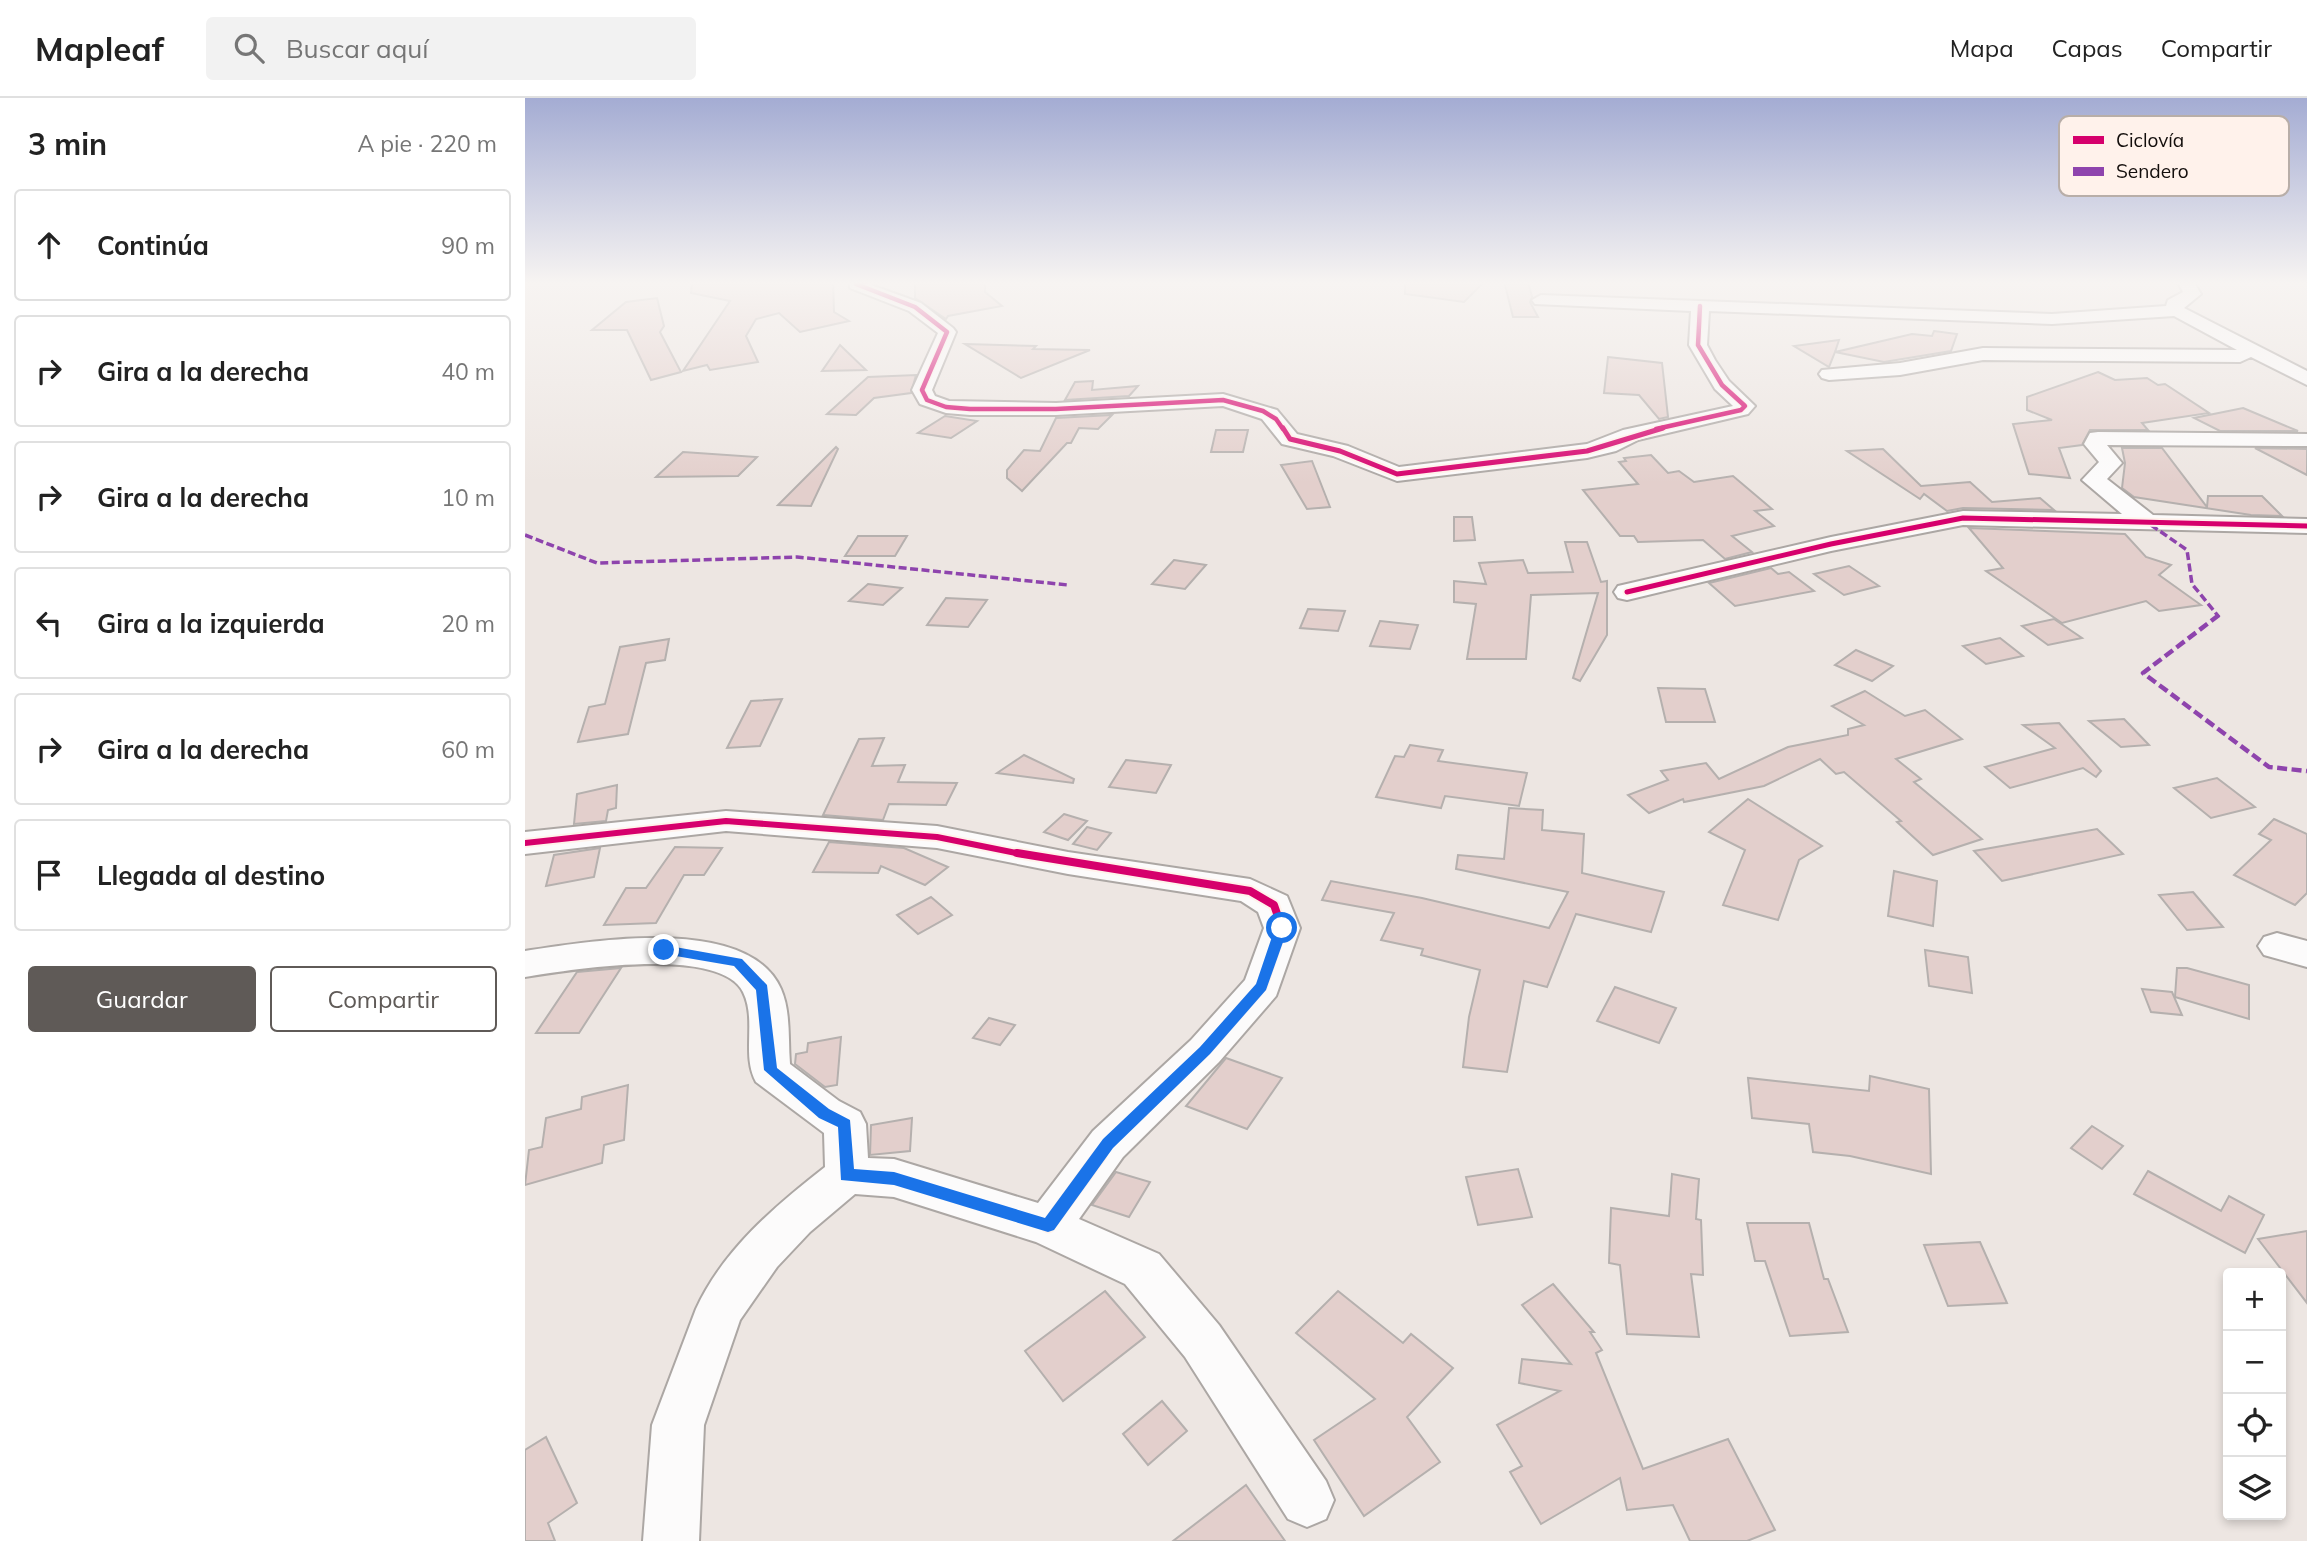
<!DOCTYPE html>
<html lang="es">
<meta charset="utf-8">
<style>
:root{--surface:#fff;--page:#f2f2f2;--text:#222;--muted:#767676;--line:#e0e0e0;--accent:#5f5a57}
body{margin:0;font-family:Mulish,sans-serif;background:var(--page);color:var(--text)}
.controls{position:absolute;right:21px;bottom:21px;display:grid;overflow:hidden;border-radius:7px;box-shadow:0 4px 10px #0003}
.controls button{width:63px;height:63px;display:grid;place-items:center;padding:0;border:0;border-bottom:2px solid var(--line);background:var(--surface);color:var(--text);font:35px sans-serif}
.stop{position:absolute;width:21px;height:21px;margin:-16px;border:5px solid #1a73e8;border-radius:50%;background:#fff}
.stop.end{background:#1a73e8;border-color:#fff;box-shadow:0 2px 7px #0008}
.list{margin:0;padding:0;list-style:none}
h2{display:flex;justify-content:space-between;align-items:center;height:91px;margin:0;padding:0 28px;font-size:30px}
h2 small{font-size:23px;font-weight:400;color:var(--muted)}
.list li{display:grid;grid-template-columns:46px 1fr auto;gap:21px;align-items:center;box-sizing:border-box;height:112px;margin:0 14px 14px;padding:0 14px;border:2px solid var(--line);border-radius:7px}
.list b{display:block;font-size:26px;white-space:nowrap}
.list em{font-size:23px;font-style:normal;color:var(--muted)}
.actions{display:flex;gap:14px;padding:21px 28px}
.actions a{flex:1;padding:16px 0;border:2px solid var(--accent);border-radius:7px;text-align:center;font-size:24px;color:var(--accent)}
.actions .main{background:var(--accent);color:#fff}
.icon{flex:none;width:38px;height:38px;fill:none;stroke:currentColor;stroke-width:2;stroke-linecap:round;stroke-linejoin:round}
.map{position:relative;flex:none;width:1782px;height:1443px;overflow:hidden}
header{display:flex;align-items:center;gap:42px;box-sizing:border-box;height:98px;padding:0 35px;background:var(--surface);border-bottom:2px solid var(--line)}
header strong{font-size:33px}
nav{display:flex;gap:38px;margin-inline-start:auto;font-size:24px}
.search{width:490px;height:63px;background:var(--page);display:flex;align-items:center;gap:18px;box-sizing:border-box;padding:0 24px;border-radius:7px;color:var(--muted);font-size:26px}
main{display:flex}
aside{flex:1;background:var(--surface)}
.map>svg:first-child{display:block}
.building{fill:#e3cfcc;stroke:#b5b0ae;stroke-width:2}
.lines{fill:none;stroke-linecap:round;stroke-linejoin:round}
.minor-casing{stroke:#aca7a4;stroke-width:4}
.minor{fill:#fcfbfb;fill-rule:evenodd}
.quiet-far1{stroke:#8e44ad;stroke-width:3.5;stroke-dasharray:8 3.5;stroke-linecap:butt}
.quiet{stroke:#8e44ad;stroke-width:4.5;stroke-dasharray:10 4.5;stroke-linecap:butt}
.cycleway-far4-casing{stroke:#fff2eb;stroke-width:7}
.cycleway-far3-casing{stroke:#fff2eb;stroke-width:9}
.cycleway-far2-casing{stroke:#fff2eb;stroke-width:10}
.cycleway-far1-casing{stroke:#fff2eb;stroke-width:12}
.cycleway-casing{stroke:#fff2eb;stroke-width:15}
.cycleway-far4{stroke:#d6006c;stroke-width:4.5}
.cycleway-far3{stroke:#d6006c;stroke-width:5}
.cycleway-far2{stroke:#d6006c;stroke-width:6}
.cycleway-far1{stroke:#d6006c;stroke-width:8}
.cycleway{stroke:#d6006c;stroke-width:10}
.route{fill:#1a73e8}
.key{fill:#fff2eb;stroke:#b8aea8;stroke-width:2}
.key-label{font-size:19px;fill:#130e0c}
</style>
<header>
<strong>Mapleaf</strong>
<div class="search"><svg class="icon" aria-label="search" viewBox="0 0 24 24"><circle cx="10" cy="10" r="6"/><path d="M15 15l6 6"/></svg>Buscar aquí</div>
<nav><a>Mapa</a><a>Capas</a><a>Compartir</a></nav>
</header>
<main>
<aside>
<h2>3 min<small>A pie · 220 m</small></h2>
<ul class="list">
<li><svg class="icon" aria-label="ahead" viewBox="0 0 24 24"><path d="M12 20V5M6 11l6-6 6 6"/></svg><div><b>Continúa</b></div><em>90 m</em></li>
<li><svg class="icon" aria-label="right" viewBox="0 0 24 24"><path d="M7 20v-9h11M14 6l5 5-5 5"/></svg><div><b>Gira a la derecha</b></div><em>40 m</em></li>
<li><svg class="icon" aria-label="right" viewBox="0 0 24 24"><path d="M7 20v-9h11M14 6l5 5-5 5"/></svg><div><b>Gira a la derecha</b></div><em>10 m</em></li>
<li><svg class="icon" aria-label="left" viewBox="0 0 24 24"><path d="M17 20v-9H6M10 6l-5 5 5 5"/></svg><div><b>Gira a la izquierda</b></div><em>20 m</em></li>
<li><svg class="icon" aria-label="right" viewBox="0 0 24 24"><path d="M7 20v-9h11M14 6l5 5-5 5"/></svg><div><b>Gira a la derecha</b></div><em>60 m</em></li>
<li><svg class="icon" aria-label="arrive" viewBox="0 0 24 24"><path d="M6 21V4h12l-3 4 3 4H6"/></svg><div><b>Llegada al destino</b></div></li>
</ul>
<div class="actions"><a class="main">Guardar</a><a>Compartir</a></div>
</aside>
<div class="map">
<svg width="1782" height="1443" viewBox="0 0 1782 1443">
<rect width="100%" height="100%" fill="#ede6e2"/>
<g class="building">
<polygon points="308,183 309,214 324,223 275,234 254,215 231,221 221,238 233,264 185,272 182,267 158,273 205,203 166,195 167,185"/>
<polygon points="390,183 460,183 460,194 477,208 423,218 421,221 390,200"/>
<polygon points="880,183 960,183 939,204 880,196"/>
<polygon points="979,183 1003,183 1007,199 1005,204 1013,219 988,219"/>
<polygon points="132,200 139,228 135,234 156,274 126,282 102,232 67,232 101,204"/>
<polygon points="1409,233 1432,236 1426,253 1359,264 1310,254 1304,269 1269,248 1314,242 1310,254 1387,236 1407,238"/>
<polygon points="440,246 511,248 508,251 565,252 496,280"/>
<polygon points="315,247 341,272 297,273"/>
<polygon points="1083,259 1137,265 1143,319 1134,321 1114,297 1079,295"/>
<polygon points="1573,274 1590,282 1622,280 1633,287 1640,286 1684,315 1617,325 1623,332 1565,332 1557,347 1534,350 1545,380 1504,376 1488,326 1527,322 1502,312 1502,299"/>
<polygon points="391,277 386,295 349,300 331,317 302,316 343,279"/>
<polygon points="568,283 567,292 613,288 604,298 540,302 550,284"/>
<polygon points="1718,310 1773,333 1695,333 1669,320"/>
<polygon points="587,317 573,331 554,330 546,345 542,345 497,393 482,380 482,372 499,352 515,353 531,320"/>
<polygon points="420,318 452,323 426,340 393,335"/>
<polygon points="691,332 723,332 718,354 686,354"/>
<polygon points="311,349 313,351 286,408 253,407"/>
<polygon points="1597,350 1637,350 1682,409 1683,398 1737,398 1757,418 1726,417 1609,399 1597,390 1600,365"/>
<polygon points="1730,350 1782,351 1782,377"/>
<polygon points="1358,351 1396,388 1445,384 1467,404 1515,400 1529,412 1438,410 1422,413 1399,396 1395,401 1322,353"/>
<polygon points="158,354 232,359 213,378 131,379"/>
<polygon points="1126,357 1143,375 1154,373 1169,384 1208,378 1247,411 1230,413 1249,428 1207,438 1227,454 1200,461 1178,442 1113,444 1109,438 1095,438 1058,392 1113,386 1094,364 1101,363 1099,360"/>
<polygon points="787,363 805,409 782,411 756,367"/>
<polygon points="929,419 947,419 950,442 929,443"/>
<polygon points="1444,430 1600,436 1621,459 1646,467 1634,477 1676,507 1634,513 1621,503 1537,525 1461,473 1478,470"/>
<polygon points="333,438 382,438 370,458 320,458"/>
<polygon points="1040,444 1062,444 1076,484 1082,483 1082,537 1055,583 1048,580 1073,495 1006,497 1001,561 942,561 951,506 929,504 929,483 961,486 954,465 998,462 1003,475 1048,474"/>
<polygon points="649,462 681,467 660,491 627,486"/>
<polygon points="1324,468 1354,488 1319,497 1289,476"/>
<polygon points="1246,470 1253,476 1264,474 1289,493 1210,508 1184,485"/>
<polygon points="343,486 377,490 358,507 324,503"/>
<polygon points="421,500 462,502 443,529 402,527"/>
<polygon points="783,511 820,513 813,533 775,530"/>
<polygon points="1529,521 1557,540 1523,547 1497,528"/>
<polygon points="855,523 893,527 885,551 845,548"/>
<polygon points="1475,540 1498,558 1461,566 1438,548"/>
<polygon points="144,541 140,562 121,565 103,636 53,644 64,609 80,606 95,549"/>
<polygon points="1331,552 1368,568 1347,583 1310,567"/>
<polygon points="1133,590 1180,591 1190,624 1141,624"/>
<polygon points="1340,593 1380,618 1400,612 1437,641 1371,661 1396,681 1389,684 1457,741 1408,757 1372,724 1376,723 1319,674 1311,676 1295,661 1239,688 1159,704 1158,701 1124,715 1103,697 1143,682 1136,673 1181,665 1194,681 1263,649 1323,637 1323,631 1339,627 1307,608"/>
<polygon points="257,601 235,648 202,650 226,603"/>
<polygon points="1599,621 1624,647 1596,649 1564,623"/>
<polygon points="1534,625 1576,673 1571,679 1558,670 1485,690 1460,669 1530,650 1498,627"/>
<polygon points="359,640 347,668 380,667 373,684 432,685 421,707 364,706 358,722 298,717 334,641"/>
<polygon points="885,647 918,652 913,663 1002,675 994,708 920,698 916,710 851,699 870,658 879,659"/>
<polygon points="499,657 549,681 548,685 472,675"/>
<polygon points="601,662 646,667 631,695 584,689"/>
<polygon points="1692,680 1730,709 1686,720 1649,690"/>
<polygon points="92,687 91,710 83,712 81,723 49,726 52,696"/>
<polygon points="1223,701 1297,748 1274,762 1253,822 1198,807 1220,752 1184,734"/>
<polygon points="984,710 1018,712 1017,732 1059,736 1057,775 1139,794 1126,834 1051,816 1022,889 999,883 982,974 938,969 944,919 955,872 896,857 898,851 856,842 869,815 797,802 806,783 897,800 1024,830 1043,794 931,771 933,757 979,761"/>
<polygon points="539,716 562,723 543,742 519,734"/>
<polygon points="1749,721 1782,736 1782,795 1770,807 1709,777 1746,742 1734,736"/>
<polygon points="562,729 586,735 572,752 548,746"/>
<polygon points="1572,731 1598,756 1477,783 1449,753"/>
<polygon points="304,744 379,750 423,769 400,787 356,768 353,775 288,774"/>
<polygon points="150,749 197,750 179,777 159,777 131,825 79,827 101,790 121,790"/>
<polygon points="75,750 69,779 21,788 29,757"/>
<polygon points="1369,773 1412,783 1408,828 1363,818"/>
<polygon points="1668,794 1685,814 1698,829 1662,832 1634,797"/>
<polygon points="406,799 427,817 393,836 372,817"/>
<polygon points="1400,852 1443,859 1447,895 1404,888"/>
<polygon points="96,870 54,935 11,935 52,874"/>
<polygon points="1652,870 1662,870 1724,887 1724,921 1650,899"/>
<polygon points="1090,889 1151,910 1134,945 1072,923"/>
<polygon points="1617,891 1647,894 1657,917 1626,914"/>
<polygon points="464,920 490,927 475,947 448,940"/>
<polygon points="316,939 312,987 300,989 270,966 271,956 282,954 283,945"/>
<polygon points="701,960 757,980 722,1031 661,1008"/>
<polygon points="1345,978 1404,991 1406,1076 1325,1058 1288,1054 1284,1026 1227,1020 1223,980 1344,993"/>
<polygon points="103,987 99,1042 79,1047 77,1065 0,1087 4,1052 17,1049 21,1020 56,1011 57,999"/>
<polygon points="387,1020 385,1053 345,1057 346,1027"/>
<polygon points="1567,1028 1598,1048 1577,1071 1546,1050"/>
<polygon points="993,1071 1007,1119 953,1127 941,1079"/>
<polygon points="1623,1073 1696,1113 1704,1098 1739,1117 1720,1155 1609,1096"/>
<polygon points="591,1074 625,1084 604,1119 567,1107"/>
<polygon points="1147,1076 1174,1081 1171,1121 1176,1122 1178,1177 1166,1176 1174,1239 1102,1236 1095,1167 1084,1165 1086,1110 1144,1118"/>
<polygon points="1222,1125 1284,1125 1299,1181 1303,1181 1323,1234 1265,1238 1240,1163 1230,1163"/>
<polygon points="1782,1133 1782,1205 1733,1141"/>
<polygon points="1455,1144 1482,1205 1423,1208 1399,1147"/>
<polygon points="1028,1186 1069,1234 1065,1234 1077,1252 1071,1255 1118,1371 1203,1341 1250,1432 1222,1443 1165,1443 1148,1407 1102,1412 1095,1380 1016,1426 985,1374 997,1368 972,1327 1035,1293 994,1285 997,1261 1046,1266 997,1207"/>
<polygon points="580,1193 620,1239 538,1303 500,1253"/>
<polygon points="813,1193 878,1245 886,1236 928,1270 882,1319 915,1364 839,1418 789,1342 850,1301 771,1235"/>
<polygon points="637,1303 662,1333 623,1367 598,1336"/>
<polygon points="21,1339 52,1405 23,1425 30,1443 0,1443 0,1352"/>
<polygon points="721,1387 760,1443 648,1443"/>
</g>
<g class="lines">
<g class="minor-casing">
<g id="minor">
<polygon points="325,183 351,183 346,187 396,205 428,230 431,234 407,292 410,298 424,303 531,305 698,296 752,312 772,336 823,348 874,369 1062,346 1098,332 1208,308 1190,291 1164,247 1166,213 1010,206 1007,202 1016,197 1527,216 1641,208 1643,202 1658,194 1652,183 1668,183 1676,196 1659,210 1782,273 1782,287 1726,259 1715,264 1458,262 1375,277 1304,282 1297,280 1294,276 1297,272 1375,265 1458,250 1712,252 1649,218 1527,226 1184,213 1182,247 1190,262 1204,283 1230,308 1223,316 1113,342 1091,353 1062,360 872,383 808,358 757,346 737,321 698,308 531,317 445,317 421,315 395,306 387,292 413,235 384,213 325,190"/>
<polygon points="1573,334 1782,336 1782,348 1582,347 1597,365 1582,381 1628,417 1782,421 1782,435 1438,427 1306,453 1102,502 1093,500 1089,494 1093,488 1306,439 1438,413 1597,416 1557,382 1574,364 1559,346 1565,335"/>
<path d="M201,713l211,15 131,26 182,27 37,17 13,32 -24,68 -57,66 -96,95 -44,62 80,35 60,71 107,156 8,19 -8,19 -19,8 -19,-8 -103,-162 -60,-73 -89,-42 -142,-45 -39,-3 -45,38 -33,35 -37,53 -36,105 -5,116h-56l9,-116 44,-116c27,-59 79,-103 129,-142l-1,-34 -68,-51c-15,-27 1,-62 -13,-90 -24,-47 -174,-22 -218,-15v-26c65,-10 223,-37 256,38 10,23 7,51 9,75l49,37 21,11 6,12 2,34 26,1 144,44 55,-72 98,-91 54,-60 19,-52 -6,-16 -17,-11 -173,-27 -131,-26 -211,-17 -201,23v-22z"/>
<polygon points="1752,835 1782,843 1782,869 1739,857 1733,848 1739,839"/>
</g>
</g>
<use href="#minor" class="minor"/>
<g class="quiet-far1">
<polyline points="1626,427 1662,452 1667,486 1694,519"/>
<polyline points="0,437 72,465 272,459 543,487"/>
</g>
<polyline class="quiet" points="1694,517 1618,575 1744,669 1782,673"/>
<g class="cycleway-far4-casing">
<g id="cycleway-far4">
<polyline points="343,183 331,186 390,209 422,234 397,292 402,302 421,309 445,311 531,311 698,302 738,313 751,321 758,331"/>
<polyline points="1131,331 1216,312 1220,308 1197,287 1173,247 1175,208"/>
</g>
</g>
<g class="cycleway-far3-casing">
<g id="cycleway-far3">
<polyline points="758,330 765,341 815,353 872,376 1062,353 1138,330"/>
<polyline points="1102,494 1306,446 1438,420 1782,428"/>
</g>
</g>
<g class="cycleway-far2-casing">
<polyline id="cycleway-far2" points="0,745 201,723 412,739 501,757"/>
</g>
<g class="cycleway-far1-casing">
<polyline id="cycleway-far1" points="492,755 725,793 749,807 757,830 737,888 680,953 583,1046 573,1059"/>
</g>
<g class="cycleway-casing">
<polyline id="cycleway" points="523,1128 575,1057"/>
</g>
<use href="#cycleway-far4" class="cycleway-far4"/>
<use href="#cycleway-far3" class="cycleway-far3"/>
<use href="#cycleway-far2" class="cycleway-far2"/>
<use href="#cycleway-far1" class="cycleway-far1"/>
<use href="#cycleway" class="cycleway"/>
</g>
<linearGradient id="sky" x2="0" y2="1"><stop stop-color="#a4acd3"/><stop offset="0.48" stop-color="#f7f4f2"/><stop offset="1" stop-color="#f7f4f2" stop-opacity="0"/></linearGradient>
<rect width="1782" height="385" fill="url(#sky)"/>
<polygon class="route" points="757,826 763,830 741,892 685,956 588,1050 529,1132 523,1134 369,1087 316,1082 313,1029 294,1020 239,972 231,892 209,868 139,856 132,852 139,847 217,861 242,887 252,970 304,1011 325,1022 329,1071 369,1074 520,1120 578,1041 675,949 731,886 750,830"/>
<rect x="1534" y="18" width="230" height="80" rx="10" class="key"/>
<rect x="1548" y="38" width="31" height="8" fill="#d6006c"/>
<rect x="1548" y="69" width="31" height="9" fill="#8e44ad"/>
<g class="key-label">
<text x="1591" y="49">Ciclovía</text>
<text x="1591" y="80">Sendero</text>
</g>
</svg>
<div class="controls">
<button>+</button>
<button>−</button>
<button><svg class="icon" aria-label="locate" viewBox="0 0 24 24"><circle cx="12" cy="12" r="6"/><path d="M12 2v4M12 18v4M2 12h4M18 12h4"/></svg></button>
<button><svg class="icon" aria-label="layers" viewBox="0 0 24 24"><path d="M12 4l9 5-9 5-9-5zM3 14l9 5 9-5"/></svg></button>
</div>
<div class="stop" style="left:757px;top:830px"></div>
<div class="stop end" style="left:139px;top:852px"></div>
</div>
</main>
